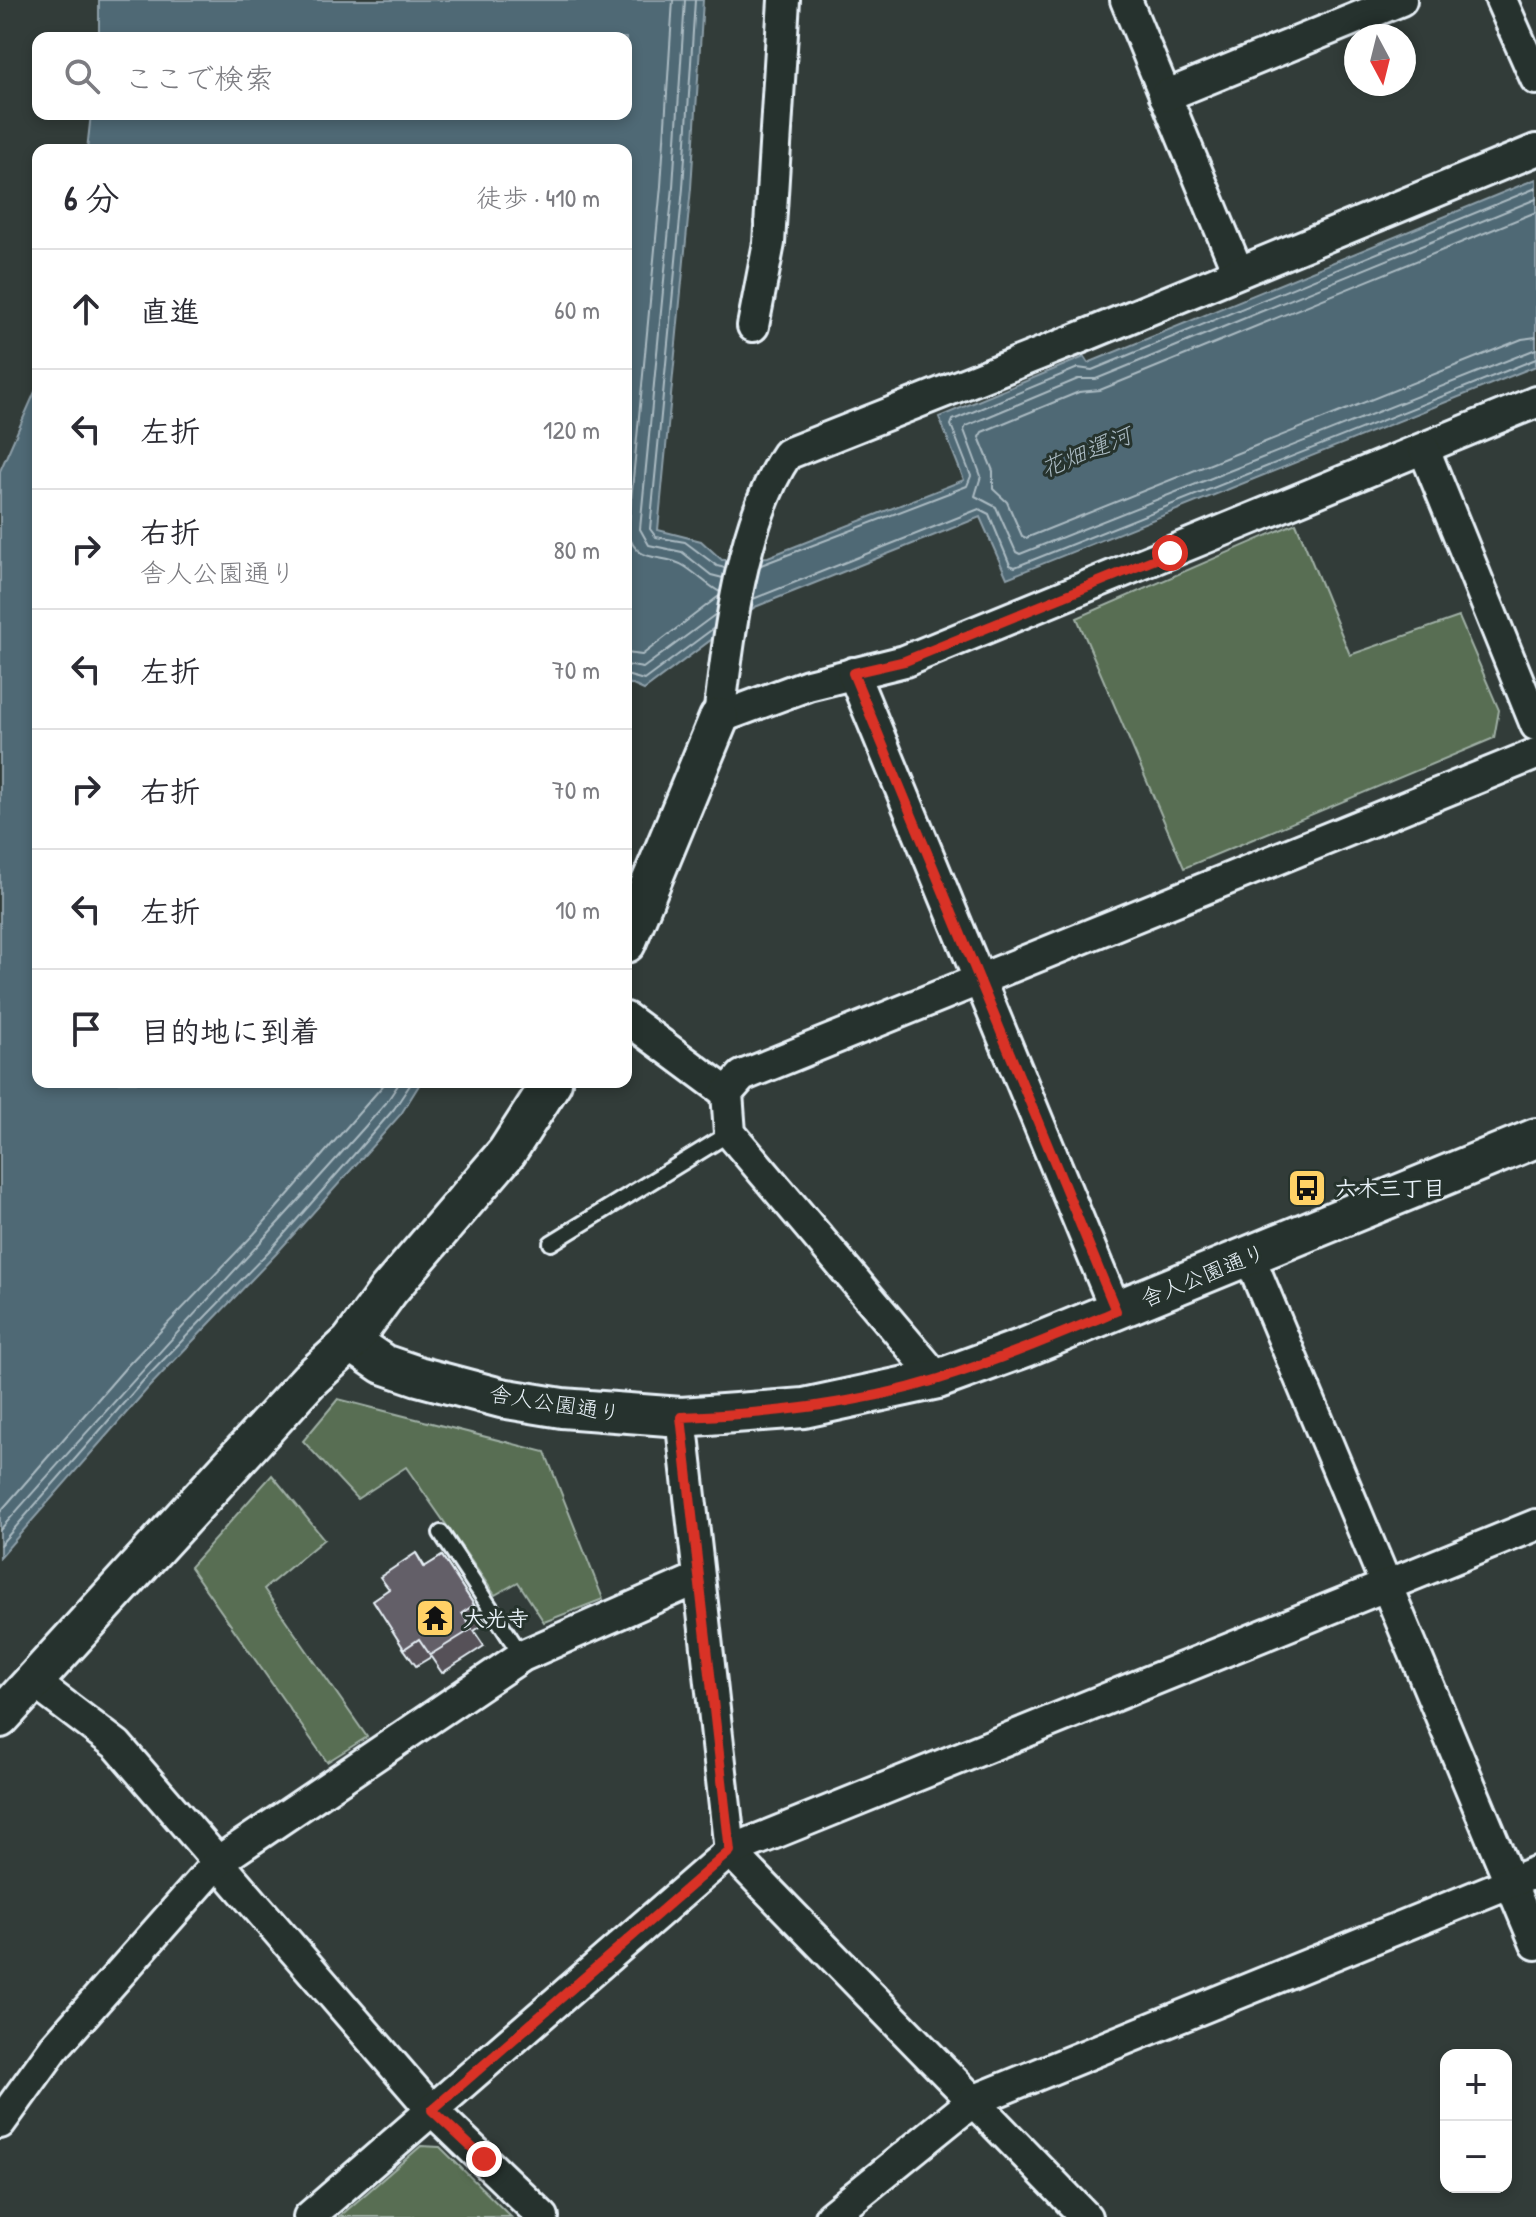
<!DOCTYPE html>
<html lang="ja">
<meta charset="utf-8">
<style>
:root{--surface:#fff;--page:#f7f7f7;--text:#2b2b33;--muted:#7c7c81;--line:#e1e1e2}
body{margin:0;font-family:"Patrick Hand","Klee One",sans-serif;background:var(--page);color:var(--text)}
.controls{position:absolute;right:24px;bottom:24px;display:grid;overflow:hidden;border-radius:16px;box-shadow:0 4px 12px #0003}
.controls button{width:72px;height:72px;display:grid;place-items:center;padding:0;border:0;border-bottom:2px solid var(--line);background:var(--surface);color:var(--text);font:40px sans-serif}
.compass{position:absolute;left:1344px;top:24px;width:72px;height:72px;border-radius:50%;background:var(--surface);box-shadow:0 4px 12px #0003;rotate:173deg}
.stop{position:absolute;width:24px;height:24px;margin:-18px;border:6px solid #d93025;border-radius:50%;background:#fff}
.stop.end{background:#d93025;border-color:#fff;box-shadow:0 2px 8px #0008}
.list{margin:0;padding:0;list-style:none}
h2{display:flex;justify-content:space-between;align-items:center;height:104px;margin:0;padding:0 32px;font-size:34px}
h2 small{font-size:26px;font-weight:400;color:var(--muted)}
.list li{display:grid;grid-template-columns:52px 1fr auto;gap:24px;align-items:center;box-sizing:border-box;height:120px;padding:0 32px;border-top:2px solid var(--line)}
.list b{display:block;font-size:30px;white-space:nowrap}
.list p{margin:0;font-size:26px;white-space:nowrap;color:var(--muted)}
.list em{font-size:26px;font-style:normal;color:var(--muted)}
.icon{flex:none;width:44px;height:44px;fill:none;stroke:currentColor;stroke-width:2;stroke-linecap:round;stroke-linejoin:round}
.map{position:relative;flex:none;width:1536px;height:2217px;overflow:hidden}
.search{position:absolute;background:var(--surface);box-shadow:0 4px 12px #0003;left:32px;top:32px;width:600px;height:88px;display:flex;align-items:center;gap:20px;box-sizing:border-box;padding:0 28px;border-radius:16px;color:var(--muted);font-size:30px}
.panel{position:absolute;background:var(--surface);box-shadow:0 4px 12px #0003;left:32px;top:144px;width:600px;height:944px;border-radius:16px}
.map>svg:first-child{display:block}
.green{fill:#586e53;stroke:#a0b0a6;stroke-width:2}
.water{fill:#506974;stroke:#8d9fa9;stroke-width:2}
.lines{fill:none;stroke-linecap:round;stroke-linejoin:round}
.shore{stroke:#abbbc3;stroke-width:2}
.service-casing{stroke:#e8f1f8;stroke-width:20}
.minor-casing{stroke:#e8f1f8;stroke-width:36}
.tertiary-casing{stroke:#e8f1f8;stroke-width:44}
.service{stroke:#26332d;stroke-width:14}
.minor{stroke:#26332d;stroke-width:30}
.tertiary{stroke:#26332d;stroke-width:38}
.wall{fill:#565159;stroke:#e8f1f8;stroke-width:2}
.building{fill:#645e68;stroke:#e8f1f8;stroke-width:2}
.route{stroke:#d93025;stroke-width:10}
.labels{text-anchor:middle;stroke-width:6;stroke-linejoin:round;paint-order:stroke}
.poi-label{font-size:22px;font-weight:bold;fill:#e8f1f8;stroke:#26332d;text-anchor:start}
.street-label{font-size:22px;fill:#e8f1f8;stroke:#26332d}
.water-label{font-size:24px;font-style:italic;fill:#abbbc3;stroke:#26332d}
</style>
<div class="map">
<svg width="1536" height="2217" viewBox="0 0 1536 2217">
<rect width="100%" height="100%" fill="#323c39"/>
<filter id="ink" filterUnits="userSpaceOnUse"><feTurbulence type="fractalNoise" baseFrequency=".0125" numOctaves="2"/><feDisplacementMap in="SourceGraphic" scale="16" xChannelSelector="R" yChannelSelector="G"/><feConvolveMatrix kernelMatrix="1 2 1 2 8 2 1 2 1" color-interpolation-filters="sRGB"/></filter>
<g filter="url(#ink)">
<g class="green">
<polygon points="1296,523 1350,655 1459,617 1499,710 1494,738 1184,868 1077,618"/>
<polygon points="338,1399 545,1452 603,1599 544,1622 518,1582 495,1595 406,1467 357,1499 303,1441"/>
<polygon points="272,1475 324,1539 264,1589 367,1737 327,1762 190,1567"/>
<polygon points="421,2146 440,2147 511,2217 339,2217"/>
</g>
<g class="water">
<polygon points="99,0 703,0 691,188 658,530 701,541 722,560 768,557 964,480 939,417 1084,357 1088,363 1536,179 1536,366 1007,578 980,517 755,607 644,690 626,682 626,150 87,150 91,114 626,114 626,38 99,38"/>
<polygon points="38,385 38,1082 421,1082 401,1114 276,1254 149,1387 0,1557 0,471"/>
</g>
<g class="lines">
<g class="shore">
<path d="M673,0l-12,186 -33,346c8,34 34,20 56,34 13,8 23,19 36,26"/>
<polyline points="685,0 673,187 640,529 649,545 682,552 711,575 723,578"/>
<polyline points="695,0 683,188 650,529 656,537 685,542 717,566 725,568"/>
<polyline points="1536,199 1096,379 1078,379 966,426 964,430 981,476 975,496 996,507 1016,552 1020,554 1536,349"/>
<polyline points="1536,212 1100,390 1079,392 982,432 979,437 993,471 993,489 1007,502 1022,536 1026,538 1522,339 1536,337"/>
<polyline points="761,565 967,486 971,476 951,425 953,420 1078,368 1092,370 1536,188"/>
<polyline points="753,599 979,509 989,514 1010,565 1015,567 1536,359"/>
<polyline points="626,653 642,655 719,596"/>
<polyline points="626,665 643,668 716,614"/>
<polyline points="626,675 644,680 714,628"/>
<polyline points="0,1512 127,1366 254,1234 386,1082"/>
<path d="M0,1530c126,-145 259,-283 386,-427l14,-21"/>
<polyline points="0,1545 143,1381 271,1249 394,1109 412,1082"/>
</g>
<g class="service-casing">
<g id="service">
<polyline points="551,1243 730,1133"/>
<polyline points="441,1533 522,1656"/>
</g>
</g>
<g class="minor-casing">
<g id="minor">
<polyline points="1126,0 1238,272"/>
<polyline points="1501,0 1536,79"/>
<polyline points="1165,96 1401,0"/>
<path d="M1536,150l-454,187 -295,117c-45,66 -59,184 -68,264l89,-33 97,-24 631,-259"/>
<polyline points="753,326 769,243 784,0"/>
<polyline points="1424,449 1536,725"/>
<polyline points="853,673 1116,1311"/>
<polyline points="626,1018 727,1093"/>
<polyline points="1249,1256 1536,1944"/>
<polyline points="938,1379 730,1133 727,1093 742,1076 1536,754"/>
<polyline points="681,1417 730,1851 1086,2217"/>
<polyline points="34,1682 117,1745 432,2110 543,2217"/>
<polyline points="0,2123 54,2048 219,1861 522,1656 697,1579"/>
<polyline points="309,2217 730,1851 1536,1525"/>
<polyline points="830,2217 973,2101 1536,1872"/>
</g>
</g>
<g class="tertiary-casing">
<g id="tertiary">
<polyline points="626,943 719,718"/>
<polyline points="351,1342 383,1364 418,1376 501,1398 562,1408 681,1417 804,1408 938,1379 1026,1347 1536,1138"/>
<polyline points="0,1718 309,1380 351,1342 388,1291 507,1152 552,1082"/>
</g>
</g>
<use href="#service" class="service"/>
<use href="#minor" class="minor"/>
<use href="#tertiary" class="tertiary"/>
</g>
<polygon class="wall" points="416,1553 425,1567 442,1556 486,1623 474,1631 484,1646 442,1673 431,1657 416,1666 404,1649 389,1589"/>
<polygon class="building" points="416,1553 424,1567 442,1556 474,1605 462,1613 472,1629 430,1655 419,1639 404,1649 373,1600 389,1589 380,1577"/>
</g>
<g class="lines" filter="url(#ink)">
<path class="route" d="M484,2159l-52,-49 298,-259 -49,-434c87,-3 175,-12 258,-38 60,-19 119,-44 177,-68l-263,-638 52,-12 265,-108"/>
</g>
<defs>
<g id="bus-square" transform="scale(2)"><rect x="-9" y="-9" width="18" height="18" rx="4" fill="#ffd166" stroke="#26332d"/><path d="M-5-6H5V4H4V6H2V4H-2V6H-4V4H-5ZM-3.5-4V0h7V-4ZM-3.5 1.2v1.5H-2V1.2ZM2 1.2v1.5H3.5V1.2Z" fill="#111"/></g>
<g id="temple-square" transform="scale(2)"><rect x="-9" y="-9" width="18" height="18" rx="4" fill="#ffd166" stroke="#26332d"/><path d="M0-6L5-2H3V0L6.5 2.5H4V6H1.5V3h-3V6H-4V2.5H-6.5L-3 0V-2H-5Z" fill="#111"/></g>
</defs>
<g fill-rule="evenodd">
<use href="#bus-square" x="1307" y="1188"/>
<use href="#temple-square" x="435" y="1618"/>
</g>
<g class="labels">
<g class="poi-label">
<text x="1335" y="1196">六木三丁目</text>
<text x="463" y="1626">大光寺</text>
</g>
<g class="street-label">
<text transform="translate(1203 1275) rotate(-22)" y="8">舎人公園通り</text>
<text transform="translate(555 1403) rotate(9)" y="8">舎人公園通り</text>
</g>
<g class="water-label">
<text transform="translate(1086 452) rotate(-22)" y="8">花畑運河</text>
</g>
</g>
</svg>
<div class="controls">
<button>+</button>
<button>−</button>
</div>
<svg class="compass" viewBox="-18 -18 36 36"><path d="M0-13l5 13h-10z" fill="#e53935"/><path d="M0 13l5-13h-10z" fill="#7c7c81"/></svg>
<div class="stop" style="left:1170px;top:553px"></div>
<div class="stop end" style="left:484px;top:2159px"></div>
<div class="search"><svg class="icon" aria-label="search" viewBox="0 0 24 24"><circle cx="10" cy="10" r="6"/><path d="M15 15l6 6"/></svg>ここで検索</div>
<section class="panel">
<h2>6 分<small>徒歩 · 410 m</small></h2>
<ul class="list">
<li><svg class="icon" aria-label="ahead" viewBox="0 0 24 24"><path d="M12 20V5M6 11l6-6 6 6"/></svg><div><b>直進</b></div><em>60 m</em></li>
<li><svg class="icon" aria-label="left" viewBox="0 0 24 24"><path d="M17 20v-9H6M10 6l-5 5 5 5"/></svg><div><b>左折</b></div><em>120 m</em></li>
<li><svg class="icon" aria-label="right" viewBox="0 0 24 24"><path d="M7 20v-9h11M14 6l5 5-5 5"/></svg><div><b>右折</b><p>舎人公園通り</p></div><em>80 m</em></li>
<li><svg class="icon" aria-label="left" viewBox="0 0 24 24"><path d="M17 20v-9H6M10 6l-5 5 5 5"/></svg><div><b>左折</b></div><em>70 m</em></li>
<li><svg class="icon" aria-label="right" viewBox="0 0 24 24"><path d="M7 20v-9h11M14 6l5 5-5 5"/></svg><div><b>右折</b></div><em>70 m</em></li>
<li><svg class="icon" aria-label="left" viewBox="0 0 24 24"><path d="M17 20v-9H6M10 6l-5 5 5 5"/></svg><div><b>左折</b></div><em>10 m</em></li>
<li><svg class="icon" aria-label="arrive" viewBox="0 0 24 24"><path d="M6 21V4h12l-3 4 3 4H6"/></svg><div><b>目的地に到着</b></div></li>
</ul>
</section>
</div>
